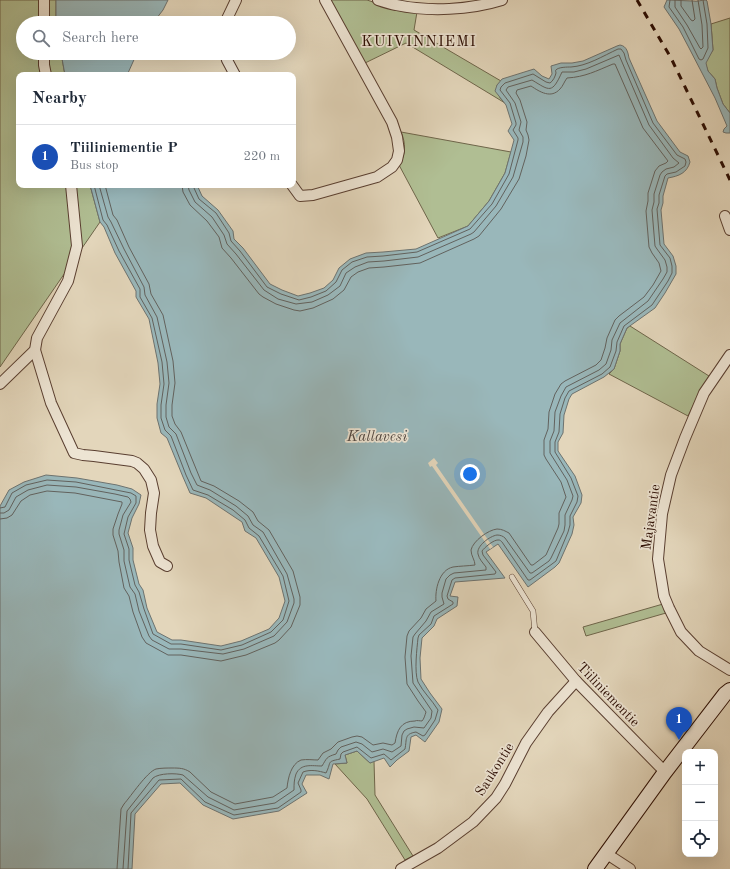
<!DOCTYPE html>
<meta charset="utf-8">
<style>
:root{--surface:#fff;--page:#f2f2f3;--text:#1f2937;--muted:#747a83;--line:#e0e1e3;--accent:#8f2418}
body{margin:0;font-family:"Old Standard TT",serif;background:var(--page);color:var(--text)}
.controls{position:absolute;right:12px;bottom:12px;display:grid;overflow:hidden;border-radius:8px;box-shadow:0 4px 16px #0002}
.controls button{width:36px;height:36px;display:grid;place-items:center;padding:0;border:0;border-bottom:1px solid var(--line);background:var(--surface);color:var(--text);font:20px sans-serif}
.you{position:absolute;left:470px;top:474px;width:14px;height:14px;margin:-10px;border:3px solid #fff;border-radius:50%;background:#1a73e8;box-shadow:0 0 0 6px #1a73e833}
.badge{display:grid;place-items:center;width:26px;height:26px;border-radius:50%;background:var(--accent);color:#fff;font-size:13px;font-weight:700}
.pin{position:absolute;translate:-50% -33px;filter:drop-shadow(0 1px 2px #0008)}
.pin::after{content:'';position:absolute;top:21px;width:14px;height:12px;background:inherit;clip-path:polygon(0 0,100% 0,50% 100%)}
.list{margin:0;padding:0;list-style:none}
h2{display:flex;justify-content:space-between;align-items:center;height:52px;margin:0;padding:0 16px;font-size:17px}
h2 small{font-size:13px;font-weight:400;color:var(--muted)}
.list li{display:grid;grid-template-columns:26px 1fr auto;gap:12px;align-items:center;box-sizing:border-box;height:64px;padding:0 16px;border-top:1px solid var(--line)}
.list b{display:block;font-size:15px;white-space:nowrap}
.list p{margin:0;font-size:13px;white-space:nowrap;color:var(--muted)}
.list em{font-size:13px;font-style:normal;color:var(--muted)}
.icon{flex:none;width:22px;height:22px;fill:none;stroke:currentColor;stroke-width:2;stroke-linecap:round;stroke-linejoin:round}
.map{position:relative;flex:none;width:730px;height:869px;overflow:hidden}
.search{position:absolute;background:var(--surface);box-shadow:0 4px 16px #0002;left:16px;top:16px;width:280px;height:44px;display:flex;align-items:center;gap:10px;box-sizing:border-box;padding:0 14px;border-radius:22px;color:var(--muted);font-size:15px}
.panel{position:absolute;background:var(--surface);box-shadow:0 4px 16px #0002;left:16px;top:72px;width:280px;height:116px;border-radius:8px}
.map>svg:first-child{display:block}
.green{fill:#b0be93;stroke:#6e654a}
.water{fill:#99b7ba;stroke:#6d7370}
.pier{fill:#e3d6bb}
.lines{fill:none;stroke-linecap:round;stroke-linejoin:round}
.shore{stroke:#62625e;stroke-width:1}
.lane-casing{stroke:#593e30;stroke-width:6}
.street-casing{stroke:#593e30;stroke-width:12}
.secondary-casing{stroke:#2b0c02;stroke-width:16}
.lane{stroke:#ede4d3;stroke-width:5}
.street{stroke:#ede4d3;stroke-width:10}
.secondary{stroke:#ede4d3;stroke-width:14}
.rail{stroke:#2b0c02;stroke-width:3;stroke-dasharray:7 7;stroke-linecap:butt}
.labels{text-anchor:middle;stroke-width:3.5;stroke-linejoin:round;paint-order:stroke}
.street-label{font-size:14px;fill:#2b0c02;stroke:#ede4d3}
.neighbourhood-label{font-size:15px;letter-spacing:1px;fill:#2b0c02;stroke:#ede4d3}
.water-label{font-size:15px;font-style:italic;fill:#524842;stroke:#ede4d3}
</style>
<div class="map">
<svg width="730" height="869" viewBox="0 0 730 869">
<rect width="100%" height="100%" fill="#e3d6bb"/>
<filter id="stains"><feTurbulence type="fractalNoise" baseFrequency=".005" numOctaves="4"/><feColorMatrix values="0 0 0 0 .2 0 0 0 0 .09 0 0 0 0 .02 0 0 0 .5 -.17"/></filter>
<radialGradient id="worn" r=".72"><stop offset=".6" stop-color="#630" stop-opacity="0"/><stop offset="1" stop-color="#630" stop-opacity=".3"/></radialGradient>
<g class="green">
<polygon points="0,0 56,0 56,23 23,23 23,53 61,53 65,75 19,75 19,185 90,185 100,222 0,367"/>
<polygon points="328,0 367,0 379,4 417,12 414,30 501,81 497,85 500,98 505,103 406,43 363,64"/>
<polygon points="730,18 730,115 730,113 723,104 717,88 715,79 708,71 705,62 713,50 711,24"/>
<path d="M401,132l110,20 -6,21 -16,28 -21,25 -30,12 -39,-73c7,-10 7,-22 2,-33z"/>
<polygon points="630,326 709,376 697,398 688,416 609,374 614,369 620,351 620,344 627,328"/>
<polygon points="663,604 666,613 586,636 583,627"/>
<polygon points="357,751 370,763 374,761 375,795 413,856 405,860 367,799 335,764 347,763 345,755"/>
</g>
<g class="water">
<polygon points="56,0 168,0 163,10 153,23 56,23"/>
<path d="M667,0c9,0 17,1 26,1 4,1 8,-1 13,-1l1,1 4,23 2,26 -7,13 2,8 7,8 2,9 6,16 7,9v20h-4l-3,-1 1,-3 3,-3 -12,-28 -27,-52 -9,-17 -15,-22z"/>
<path d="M620,45c7,1 8,8 9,13l28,63 23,31 8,4 2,6c-3,11 -11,14 -22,16l-5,18v7l-2,7 3,34 9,12 3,10v8l-11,19 -10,15 -28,20 -7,16v7l-6,18 -10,8 -32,17 -3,5 -5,16 -1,18 -5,9v9l17,25 7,19 -1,8 -8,14 1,8 -2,9 -13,29 -4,4 -27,20 -30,-43 -12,8 19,26 -50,4 -5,14 8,1 -1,9 -20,13 -3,7 -12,12 -2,20 1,21 9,14 12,16 -3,13 -14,20 -9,-7 -5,2 -2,14 -12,9 -7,7 -6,-9 -14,5 -13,-12 -12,4 2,8 -14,1 -4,15 -9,-4h-14l-4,9 5,9 -28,18 -46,8 -30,-14 -23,-22 -19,1 -26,30 -3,55h-132v-363l9,-16 15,-8 22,-7 31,3 40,7 15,4 9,6 -2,9 -7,14 -4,15 5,15v12l6,24 4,6 4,18 10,24 15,8h9l40,6 20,-5 28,-12 10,-11 6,-17 -6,-24 -23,-39 -11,-7 -3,-9 -36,-24 -16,-5 -7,-16 -16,-39 -6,-5 -4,-15v-14l3,-20 -2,-21 -9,-44 -13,-22v-6l-21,-38 -11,-26 -4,-5 -10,-37h107l5,11 16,14 15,21 1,8 9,9 27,36 12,6 16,6 12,-3 14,-5 9,-8 6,-12 11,-9 16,-6 17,-1 33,-3 52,-23 21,-25 16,-28 9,-33 -6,-9 4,-7 -6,-19 -11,-14 2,-6 5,-6 32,-10 8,7 7,3 3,-5 -1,-8 10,-3h11l11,-2 34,-15z"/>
<polygon points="61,53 137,53 128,73 128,75 65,75"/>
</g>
<polygon class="pier" points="434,458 438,463 436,465 493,547 490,549 432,466 430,467 428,463"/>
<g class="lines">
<g class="shore">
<polyline points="670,0 669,7 683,27 699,59 701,60 703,59 708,48 707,24 703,0"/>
<polyline points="675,0 675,7 687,25 700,48 701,49 703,47 702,25 698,0"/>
<polyline points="681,0 681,6 691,20 693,21 695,19 692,0"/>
<polyline points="0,508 5,507 12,493 26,485 47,480 76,482 131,493 136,496 136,503 128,517 124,534 129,549 129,560 135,585 139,592 144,609 153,634 171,644 181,644 221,650 242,645 271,632 283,620 289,601 283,576 259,536 249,528 245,520 233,510 208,495 193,490 186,475 171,436 165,430 161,418 161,405 164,384 162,362 152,318 140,297 140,289 119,251 107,225 103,220 94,185"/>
<polyline points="0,513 4,513 9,510 16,497 28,490 47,485 76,487 115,494 128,497 130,499 131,502 123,515 119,530 119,534 124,550 124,561 130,587 135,594 139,611 149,636 152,640 169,649 181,649 223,654 244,649 274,636 287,622 294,603 294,599 287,574 263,532 253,525 248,516 236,506 210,490 197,485 191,473 176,434 169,427 166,417 166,405 169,383 167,362 157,317 145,295 144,287 124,249 111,222 108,217 99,185"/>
<polyline points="0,519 7,518 12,515 21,501 30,495 47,491 75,493 122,502 122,504 118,514 113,529 113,535 118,551 119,562 124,588 129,596 133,612 142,637 146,643 168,655 181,655 221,661 246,655 275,643 279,640 291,627 300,605 300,597 293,571 269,530 258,521 253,512 239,501 214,486 201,481 181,432 175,424 172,416 172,405 175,383 173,361 163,315 151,294 149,284 129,247 117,220 113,215 105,185"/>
<path d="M117,869l4,-60 3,-5c7,-8 23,-32 32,-35 5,-1 11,-1 16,-1 7,0 12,0 18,4l21,20 24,12 38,-7 14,-9c1,-10 4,-24 14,-28 6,-1 12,0 17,0l5,-7 8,-4 7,-7 14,-5 5,-1 5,1 11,8 10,-2 9,2 3,-2c2,-13 6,-22 20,-22 1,-1 6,0 7,0 2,-2 3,-6 4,-9l-8,-11 -11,-17 -2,-27 2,-21 2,-5 12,-13 5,-9 10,-8c-1,-11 3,-31 17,-34 7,-1 14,-1 22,-2 0,-5 -4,-9 -4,-15 2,-9 17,-20 26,-21 5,0 8,2 12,4l22,32h2l13,-10 12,-27 1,-4v-11l7,-16 -5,-15 -15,-23 -2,-4v-15l4,-11 1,-17 6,-18 6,-10 4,-3 31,-16 5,-5 4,-12 2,-10 8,-18 4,-4 25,-19 9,-12 8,-14 -2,-8 -7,-10 -3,-6 -3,-36 2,-10v-8l7,-22 4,-5 7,-3 2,-2 -25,-33 -28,-64h-2c-17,7 -28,13 -46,14 -3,4 -4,8 -7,11 -9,10 -20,3 -29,-3l-14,4 -1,3 4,7 7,22 -1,8 2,5 1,5 -3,16 -7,23 -18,30 -22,27 -5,3 -54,24 -36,4 -15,1 -11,4 -7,5 -7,13 -11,9 -20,9 -13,3 -6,-1 -18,-6 -13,-7 -4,-3 -28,-36 -9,-10 -3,-11 -12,-16 -17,-16 -7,-13 -1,-7"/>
<path d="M123,869l4,-58 26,-33c6,-5 23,-5 30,-3l25,22 26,13 41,-7 19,-13c0,-6 0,-10 2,-16 5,-11 16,-8 26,-8 5,-8 4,-9 14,-12l2,-4 3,-3 15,-5 6,2 10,8 11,-3 9,3 9,-6 1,-11 2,-4 3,-2 7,-2 10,1 7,-10 1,-7 -19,-28 -2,-27 2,-19 2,-3 11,-13 5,-9 13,-8 -2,-7v-4l4,-14 4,-4 4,-2 32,-3v-3c-3,-4 -7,-8 -8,-13 -2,-8 12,-18 19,-19 3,0 6,1 8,3l25,35h2l17,-12 2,-3 13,-27 1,-6v-10l7,-15 1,-4 -6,-16 -17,-27v-12l4,-10 1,-19 6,-16 5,-9 33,-17 7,-6 5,-14 1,-10 8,-17 28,-22 15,-22 4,-7v-5l-2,-7 -8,-11 -2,-3 -3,-36 2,-8v-8l6,-19 2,-3 4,-3 8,-2 5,-4 -6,-5 -24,-33 -30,-70 -33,14 -12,3h-12c-10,22 -12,19 -30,8l-24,7 -2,3 9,13 6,19 -2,8 4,7v5l-10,35 -17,29 -22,26 -3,2 -53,23 -34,4 -16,1 -13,5 -9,6 -6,13 -12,9 -16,7 -16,2 -18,-5 -14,-9 -28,-36 -9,-10 -3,-9 -12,-18 -17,-15 -6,-12 -1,-5"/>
<path d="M128,869l3,-56 28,-33 22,-1 24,23 29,13 44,-7 23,-16v-2l-3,-7 5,-11c8,-3 16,-1 23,1 6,-12 0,-11 14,-14l1,-5 2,-2 14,-5 14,11 13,-4 7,6 14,-11c2,-10 -1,-15 11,-17l7,4 2,-1 10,-15 3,-10c-6,-10 -15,-18 -20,-28 -4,-10 -1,-34 0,-44l1,-3 12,-11 3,-8 19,-12v-2l-5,-3 -1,-3 5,-16 3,-2 40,-4 1,-2 -13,-17 -1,-4c2,-3 12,-12 17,-11 1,0 2,1 3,2l26,38h2l22,-16 4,-3 12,-29 2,-7v-9l7,-14 1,-6 -7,-18 -16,-26v-10l4,-10 1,-18 5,-16 4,-7 33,-17 8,-7 6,-16 1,-9 7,-16 28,-21 16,-24 4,-8v-7l-2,-8 -10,-13 -3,-36 2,-6v-8l6,-19 2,-2 9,-2 9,-6 1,-4 -1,-3 -8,-4 -24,-32 -27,-63 -2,-7 -3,-4h-3c-15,7 -31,17 -47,18 -3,0 -13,0 -15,3 -1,0 0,2 0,3 -1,4 -3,8 -6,10l-4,-1 -13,-8 -28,9 -4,4 -1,3 10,13 6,20v2l-3,5 5,8v2l-9,34 -17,30 -22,25 -53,23 -34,4 -16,1 -15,5 -10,8 -6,12 -10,9 -15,6 -12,3 -18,-6 -14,-7 -27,-36 -9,-10 -2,-8 -13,-20 -17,-14 -5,-11 -1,-3"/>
</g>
<g class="lane-casing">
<polyline id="lane" points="512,577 533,611 535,632"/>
</g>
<g class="street-casing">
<g id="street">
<polyline points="44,0 44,23"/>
<path d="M378,0c6,2 12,4 18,5 33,7 74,5 106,-5"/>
<polyline points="225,23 236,0"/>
<polyline points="44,53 44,65 46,75"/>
<polyline points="225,53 227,60 235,75"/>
<polyline points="292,185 300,196 313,195 377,177 392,167 397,160 399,151 397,137 392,122 325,0"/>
<polyline points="725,216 730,230"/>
<polyline points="35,350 51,403 74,453 83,455 94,456 132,461 137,463 144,469 151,480 154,493 151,513 150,530 153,546 160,562 167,566"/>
<polyline points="730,355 704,393 685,438 671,475 662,514 658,559 664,596 669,608 681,632 699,651 730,670"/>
<polyline points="0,384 35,350 37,338 68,281 77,246 71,185"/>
<polyline points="535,632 576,681 665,772"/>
<polyline points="607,854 630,869"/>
<polyline points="401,869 438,848 473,822 496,798 505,784 526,743 548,712 576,681"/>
</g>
</g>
<g class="secondary-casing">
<polyline id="secondary" points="595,869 665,772 725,694 730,690"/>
</g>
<use href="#lane" class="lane"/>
<use href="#street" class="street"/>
<use href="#secondary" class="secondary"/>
<polyline class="rail" points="637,0 671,58 730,180"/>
</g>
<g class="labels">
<g class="street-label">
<text transform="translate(650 517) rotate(-82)" y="5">Majavantie</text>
<text transform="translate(609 694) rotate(46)" y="5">Tiiliniementie</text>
<text transform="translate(494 769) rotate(-58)" y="5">Saukontie</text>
</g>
<g class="neighbourhood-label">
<text x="419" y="46">KUIVINNIEMI</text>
</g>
<g class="water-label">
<text x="377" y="441">Kallavesi</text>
</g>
</g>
<rect width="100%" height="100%" filter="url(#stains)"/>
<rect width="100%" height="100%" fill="url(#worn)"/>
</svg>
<div class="controls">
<button>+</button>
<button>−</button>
<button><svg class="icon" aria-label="locate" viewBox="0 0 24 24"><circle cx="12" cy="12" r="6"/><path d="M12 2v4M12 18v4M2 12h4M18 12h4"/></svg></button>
</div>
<div class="you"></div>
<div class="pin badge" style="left:679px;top:740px;background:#1a4fb4">1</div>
<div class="search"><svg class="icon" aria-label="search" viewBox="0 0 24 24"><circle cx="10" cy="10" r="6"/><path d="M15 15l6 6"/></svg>Search here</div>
<section class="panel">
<h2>Nearby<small></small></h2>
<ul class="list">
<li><span class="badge" style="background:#1a4fb4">1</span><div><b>Tiiliniementie P</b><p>Bus stop</p></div><em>220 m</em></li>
</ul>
</section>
</div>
